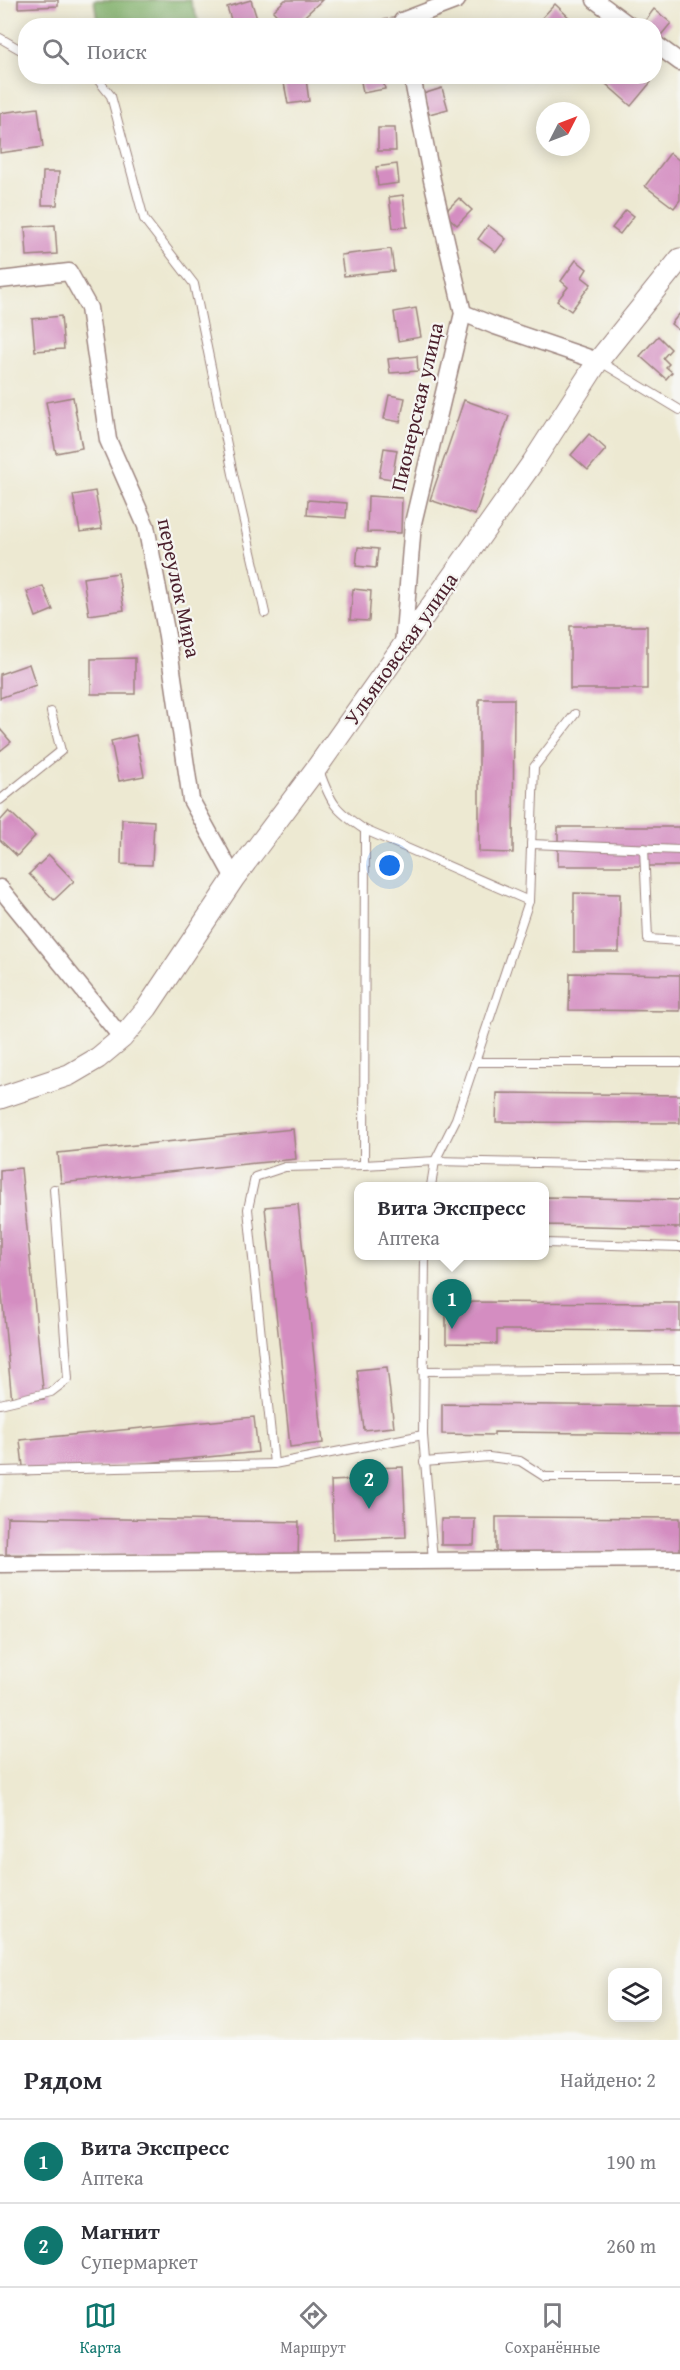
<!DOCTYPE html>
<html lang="ru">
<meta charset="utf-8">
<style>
:root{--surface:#fff;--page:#f2f2f3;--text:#2b2b33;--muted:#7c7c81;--line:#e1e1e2;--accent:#0f766e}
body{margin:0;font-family:"Gentium Book Plus",serif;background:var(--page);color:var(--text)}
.controls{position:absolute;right:18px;bottom:18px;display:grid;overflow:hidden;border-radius:12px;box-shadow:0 3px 15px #0003}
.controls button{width:54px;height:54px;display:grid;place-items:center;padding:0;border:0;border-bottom:2px solid var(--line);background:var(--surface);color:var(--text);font:30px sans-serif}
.compass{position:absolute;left:536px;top:102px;width:54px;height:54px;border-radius:50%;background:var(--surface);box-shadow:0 3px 15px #0003;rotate:48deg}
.you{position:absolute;left:390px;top:866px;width:21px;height:21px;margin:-15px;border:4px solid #fff;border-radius:50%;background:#1a73e8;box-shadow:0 0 0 9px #1a73e833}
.badge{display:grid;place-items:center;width:39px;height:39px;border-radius:50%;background:var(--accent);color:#fff;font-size:20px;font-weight:700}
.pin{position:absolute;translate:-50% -50px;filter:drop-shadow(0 2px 3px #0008)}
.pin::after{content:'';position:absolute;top:32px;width:21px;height:18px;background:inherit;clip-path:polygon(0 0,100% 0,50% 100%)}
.popup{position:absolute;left:354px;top:1182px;width:195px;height:78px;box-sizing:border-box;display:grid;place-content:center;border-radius:12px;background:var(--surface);filter:drop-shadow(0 2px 4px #0005);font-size:20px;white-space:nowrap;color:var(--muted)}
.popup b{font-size:22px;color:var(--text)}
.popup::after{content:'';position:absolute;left:50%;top:100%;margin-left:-12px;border:12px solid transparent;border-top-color:var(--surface)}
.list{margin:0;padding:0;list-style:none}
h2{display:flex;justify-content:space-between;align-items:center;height:78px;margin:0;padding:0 24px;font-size:26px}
h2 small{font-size:20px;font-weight:400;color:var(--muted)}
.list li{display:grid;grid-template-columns:39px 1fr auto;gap:18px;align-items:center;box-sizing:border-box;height:84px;padding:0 24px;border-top:2px solid var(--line)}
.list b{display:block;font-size:22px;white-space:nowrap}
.list p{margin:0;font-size:20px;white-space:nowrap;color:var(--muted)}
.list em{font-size:20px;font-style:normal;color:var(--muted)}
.icon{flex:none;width:33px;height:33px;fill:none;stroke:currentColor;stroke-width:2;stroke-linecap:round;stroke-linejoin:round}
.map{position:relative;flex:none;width:680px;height:2040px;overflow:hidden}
.search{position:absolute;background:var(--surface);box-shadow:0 3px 15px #0003;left:18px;right:18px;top:18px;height:66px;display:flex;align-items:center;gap:15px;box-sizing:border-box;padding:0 21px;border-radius:24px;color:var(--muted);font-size:22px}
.sheet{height:246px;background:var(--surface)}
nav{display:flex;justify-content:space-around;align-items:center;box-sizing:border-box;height:84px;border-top:2px solid var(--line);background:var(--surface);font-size:16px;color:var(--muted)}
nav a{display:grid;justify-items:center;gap:3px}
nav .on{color:var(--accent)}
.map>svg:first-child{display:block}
.forest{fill:#7faf68;stroke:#64674a;stroke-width:1.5}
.building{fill:#d48dc1}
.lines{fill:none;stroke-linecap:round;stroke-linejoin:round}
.service-casing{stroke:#9c847e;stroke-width:10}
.minor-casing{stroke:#9c847e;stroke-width:19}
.tertiary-casing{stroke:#9c847e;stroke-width:23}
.service{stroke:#fff;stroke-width:8}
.minor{stroke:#fff;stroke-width:16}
.tertiary{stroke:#fff;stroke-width:21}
.labels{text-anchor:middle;stroke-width:4.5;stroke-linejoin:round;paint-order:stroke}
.street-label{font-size:21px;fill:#4a1f2b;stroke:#f6f6f2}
</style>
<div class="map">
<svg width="680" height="2040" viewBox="0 0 680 2040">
<rect width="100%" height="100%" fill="#f6f6f2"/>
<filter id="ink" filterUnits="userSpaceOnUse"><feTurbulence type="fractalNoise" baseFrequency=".0167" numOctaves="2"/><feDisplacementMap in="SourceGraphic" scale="12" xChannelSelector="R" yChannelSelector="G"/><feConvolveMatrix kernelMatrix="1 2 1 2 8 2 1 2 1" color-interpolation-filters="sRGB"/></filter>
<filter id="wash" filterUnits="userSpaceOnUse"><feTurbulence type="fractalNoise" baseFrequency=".008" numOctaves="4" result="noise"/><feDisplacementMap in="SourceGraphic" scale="24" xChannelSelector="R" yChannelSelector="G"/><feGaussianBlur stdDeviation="1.35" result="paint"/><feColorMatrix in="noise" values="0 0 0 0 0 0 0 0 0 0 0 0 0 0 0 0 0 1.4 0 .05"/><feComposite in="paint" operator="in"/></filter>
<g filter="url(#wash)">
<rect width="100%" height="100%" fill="#ede9d2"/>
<polygon class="forest" points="94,0 190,0 200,25 98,25"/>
<g id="blocks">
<g class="building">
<polygon points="18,0 58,0 58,6 18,8"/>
<polygon points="251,0 259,25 233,26 227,7"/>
<polygon points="285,0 322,0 294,26 287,26 273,11"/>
<polygon points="555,4 578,26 544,26 539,21"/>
<polygon points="654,9 671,23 657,40 654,38 654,26 641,26"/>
<polygon points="360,76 382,76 385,89 363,93"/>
<polygon points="597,76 645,76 651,82 631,106"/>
<polygon points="306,79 309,101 288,104 284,83"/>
<polygon points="442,88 448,109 429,114 423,94"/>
<polygon points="38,108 43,147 0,153 0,113"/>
<polygon points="378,128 395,128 396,151 378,151"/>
<polygon points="670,153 680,161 680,200 674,208 645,186"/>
<polygon points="397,164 399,183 378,186 376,167"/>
<polygon points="43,172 59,172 57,205 42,205"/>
<polygon points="403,195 407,227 393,228 389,197"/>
<polygon points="459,198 472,210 457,225 444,213"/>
<polygon points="626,210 634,216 620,234 612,228"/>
<polygon points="55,225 57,254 27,256 25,227"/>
<polygon points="488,225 506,239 496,252 478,239"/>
<polygon points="391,249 394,271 344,276 341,255"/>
<polygon points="576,260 587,269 582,277 591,284 571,311 557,301 568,287 561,281"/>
<polygon points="416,308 421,337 398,341 394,312"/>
<polygon points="680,313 680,331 671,324"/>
<polygon points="61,316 64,349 35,351 32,319"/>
<polygon points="658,336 671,349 663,358 669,364 666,367 672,372 666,379 640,356"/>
<polygon points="417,356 418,371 390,373 388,359"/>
<polygon points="389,395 405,398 400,422 384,419"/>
<polygon points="73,397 82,448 56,453 46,402"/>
<polygon points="464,400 509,416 475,515 430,500"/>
<polygon points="589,434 606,449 588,470 571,455"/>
<polygon points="384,448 397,450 392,479 379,477"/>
<polygon points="95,491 102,529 80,532 73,495"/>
<polygon points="368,496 402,498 401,533 367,532"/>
<polygon points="308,500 347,503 346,518 307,515"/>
<polygon points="358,547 378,549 376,568 356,566"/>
<polygon points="118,573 124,610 89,615 83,578"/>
<polygon points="43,586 53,610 36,617 27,592"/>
<polygon points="353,589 371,591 369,621 350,620"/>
<rect x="570" y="626" width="77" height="63"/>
<polygon points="135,658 135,694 91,694 91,659"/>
<polygon points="29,664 36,685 0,698 0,674"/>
<polygon points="479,699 514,699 513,853 479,852"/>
<polygon points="0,729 11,742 0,751"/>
<polygon points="136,735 144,776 119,781 111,741"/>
<polygon points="9,811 35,836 17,856 0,840 0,821"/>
<polygon points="122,819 154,821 152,865 121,864"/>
<rect x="558" y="827" width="122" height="39"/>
<polygon points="49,855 74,881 54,900 29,874"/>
<polygon points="574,893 620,894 619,952 574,952"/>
<polygon points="570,973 680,975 680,1011 569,1010"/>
<polygon points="497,1093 680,1095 680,1123 496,1122"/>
<polygon points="293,1129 296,1159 61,1183 58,1153"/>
<polygon points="21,1168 44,1399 12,1402 0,1274 0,1170"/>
<polygon points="545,1197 680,1200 680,1228 545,1225"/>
<polygon points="298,1204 323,1443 290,1447 265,1207"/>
<polygon points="446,1302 680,1303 680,1331 497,1330 497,1344 446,1343"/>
<polygon points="387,1367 394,1427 364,1430 357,1370"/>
<polygon points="442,1404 680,1406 680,1434 494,1432 494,1435 442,1434"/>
<polygon points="254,1417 258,1452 24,1475 20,1440"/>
<polygon points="403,1467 406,1537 333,1540 331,1481 371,1479 371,1468"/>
<polygon points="7,1517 299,1522 298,1559 6,1554"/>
<polygon points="496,1517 680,1518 680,1555 496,1554"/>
<polygon points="441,1519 475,1519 474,1545 441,1545"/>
</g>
</g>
</g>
<g filter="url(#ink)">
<use href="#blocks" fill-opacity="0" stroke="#9c847e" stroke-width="1.5"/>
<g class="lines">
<g class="service-casing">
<g id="service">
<polyline points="372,26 402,21"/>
<polyline points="0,38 26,53"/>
<polyline points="95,76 111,96 144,219 194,284 233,474 265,613"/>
<polyline points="599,361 680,410"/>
<path d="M319,770c12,34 16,40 46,60l164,71 -73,218 -21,42 -4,25"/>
<polyline points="0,800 61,751 51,712"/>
<polyline points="365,830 364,1165 435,1161 680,1166"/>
<polyline points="531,844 680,850"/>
<polyline points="644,848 648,939 680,941"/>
<polyline points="529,901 534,767 575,714"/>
<polyline points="475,1062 680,1062"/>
<polyline points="545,1243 680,1247"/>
<polyline points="425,1256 423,1435 433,1561"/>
<polyline points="423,1371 680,1369"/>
<polyline points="0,1404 51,1392 68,1379 54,1189"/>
<polyline points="424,1462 489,1457 520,1461 545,1477 680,1477"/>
<polyline points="274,1464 248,1209 255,1177 285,1167 364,1165"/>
<polyline points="0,1471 274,1464 423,1435"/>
</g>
</g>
<g class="minor-casing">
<g id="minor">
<polyline points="595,0 630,26"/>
<polyline points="403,26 402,21 457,0"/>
<polyline points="654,43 680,62"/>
<polyline points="0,280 69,272 89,308 108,440 146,526 167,636 191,800 234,878"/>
<polyline points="463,313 495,326 598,361"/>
<polyline points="403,646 413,523 463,313 432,180 412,76"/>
<polyline points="0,888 122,1038"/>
<polyline points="0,1564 680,1559"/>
</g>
</g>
<g class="tertiary-casing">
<polyline id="tertiary" points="0,1098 69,1075 98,1058 122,1038 147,1008 234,878 318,766 533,462 598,361 680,259"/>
</g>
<use href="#service" class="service"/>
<use href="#minor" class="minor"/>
<use href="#tertiary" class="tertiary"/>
</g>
</g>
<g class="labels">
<g class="street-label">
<text transform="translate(417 407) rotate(-77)" y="7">Пионерская улица</text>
<text transform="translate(179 588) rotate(78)" y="7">переулок Мира</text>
<text transform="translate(401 649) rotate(-55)" y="7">Ульяновская улица</text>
</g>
</g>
</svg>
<div class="controls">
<button><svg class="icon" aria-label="layers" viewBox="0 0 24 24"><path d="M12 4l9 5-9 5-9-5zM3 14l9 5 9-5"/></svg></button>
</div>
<svg class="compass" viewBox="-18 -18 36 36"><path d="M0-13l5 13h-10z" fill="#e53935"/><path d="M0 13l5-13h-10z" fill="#7c7c81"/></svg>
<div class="you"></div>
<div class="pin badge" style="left:452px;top:1329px">1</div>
<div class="popup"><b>Вита Экспресс</b>Аптека</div>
<div class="pin badge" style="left:369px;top:1509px">2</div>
<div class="search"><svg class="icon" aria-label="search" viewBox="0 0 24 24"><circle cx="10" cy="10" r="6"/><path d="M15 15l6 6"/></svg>Поиск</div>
</div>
<section class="sheet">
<h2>Рядом<small>Найдено: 2</small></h2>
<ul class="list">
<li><span class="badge">1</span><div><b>Вита Экспресс</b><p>Аптека</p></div><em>190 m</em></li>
<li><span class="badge">2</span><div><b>Магнит</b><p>Супермаркет</p></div><em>260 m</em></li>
</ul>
</section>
<nav>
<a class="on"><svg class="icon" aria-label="map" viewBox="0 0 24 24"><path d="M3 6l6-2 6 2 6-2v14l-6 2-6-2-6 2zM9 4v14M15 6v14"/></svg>Карта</a>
<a><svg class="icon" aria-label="directions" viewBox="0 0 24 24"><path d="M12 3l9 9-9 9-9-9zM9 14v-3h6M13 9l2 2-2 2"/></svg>Маршрут</a>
<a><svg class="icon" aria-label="saved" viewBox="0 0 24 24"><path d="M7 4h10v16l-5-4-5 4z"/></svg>Сохранённые</a>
</nav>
